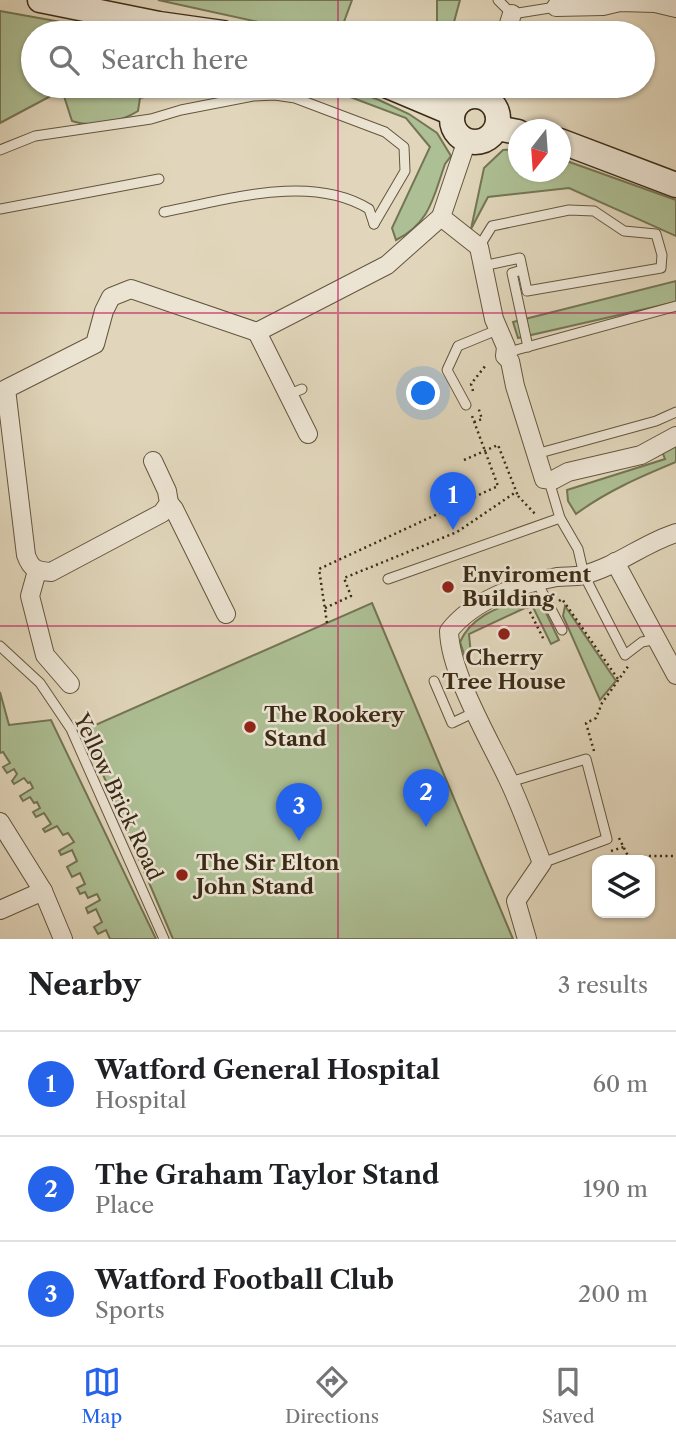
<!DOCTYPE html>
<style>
:root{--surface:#fff;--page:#f2f2f2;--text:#202124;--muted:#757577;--line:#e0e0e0;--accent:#2563eb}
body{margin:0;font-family:"Libre Caslon Text",serif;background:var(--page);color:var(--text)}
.controls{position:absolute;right:21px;bottom:21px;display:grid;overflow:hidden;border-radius:14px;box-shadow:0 2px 5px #0004}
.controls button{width:63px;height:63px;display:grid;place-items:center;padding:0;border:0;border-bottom:2px solid var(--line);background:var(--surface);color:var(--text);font:35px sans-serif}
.compass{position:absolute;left:508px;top:119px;width:63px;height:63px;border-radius:50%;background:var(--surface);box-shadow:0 2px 5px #0004;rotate:197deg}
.you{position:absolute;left:424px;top:394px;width:24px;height:24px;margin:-18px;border:5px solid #fff;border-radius:50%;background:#1a73e8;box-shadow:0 0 0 10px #1a73e833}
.badge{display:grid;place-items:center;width:46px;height:46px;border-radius:50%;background:var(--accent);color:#fff;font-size:23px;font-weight:700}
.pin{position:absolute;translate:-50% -58px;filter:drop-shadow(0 2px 4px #0008)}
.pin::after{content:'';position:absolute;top:37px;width:24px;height:21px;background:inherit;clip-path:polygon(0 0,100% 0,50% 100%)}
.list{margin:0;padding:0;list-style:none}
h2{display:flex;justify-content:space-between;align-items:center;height:91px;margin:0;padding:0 28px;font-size:30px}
h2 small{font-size:23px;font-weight:400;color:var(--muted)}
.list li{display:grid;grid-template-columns:46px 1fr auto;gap:21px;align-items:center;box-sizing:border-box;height:105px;padding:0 28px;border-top:2px solid var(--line)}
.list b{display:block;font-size:26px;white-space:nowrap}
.list p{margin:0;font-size:23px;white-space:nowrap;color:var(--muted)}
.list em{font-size:23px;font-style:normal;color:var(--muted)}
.icon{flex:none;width:38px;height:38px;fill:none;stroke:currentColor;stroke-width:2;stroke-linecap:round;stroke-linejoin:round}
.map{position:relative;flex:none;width:676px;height:939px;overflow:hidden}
.search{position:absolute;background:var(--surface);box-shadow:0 2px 5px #0004;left:21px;right:21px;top:21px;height:77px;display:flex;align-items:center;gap:18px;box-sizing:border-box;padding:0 24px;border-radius:38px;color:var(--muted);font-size:26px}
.sheet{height:406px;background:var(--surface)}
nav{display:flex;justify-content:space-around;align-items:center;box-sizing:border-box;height:98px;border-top:2px solid var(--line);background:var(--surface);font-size:19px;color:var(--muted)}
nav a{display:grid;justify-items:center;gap:4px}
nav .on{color:var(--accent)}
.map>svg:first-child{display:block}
.green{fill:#adbf94;stroke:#747554;stroke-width:2}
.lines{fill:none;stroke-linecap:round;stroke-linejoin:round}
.lane-casing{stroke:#64563e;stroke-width:11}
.street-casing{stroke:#64563e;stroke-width:20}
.secondary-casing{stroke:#3b2b15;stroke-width:27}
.path{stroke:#3b2b15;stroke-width:2.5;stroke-dasharray:2 3.5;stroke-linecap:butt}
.lane{stroke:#ece4d3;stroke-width:9}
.street{stroke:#ece4d3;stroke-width:18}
.secondary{stroke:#ece4d3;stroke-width:24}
.path-bridge{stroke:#3b2b15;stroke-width:2.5;stroke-dasharray:2 3.5;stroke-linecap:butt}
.grid{fill:none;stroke:#c2185b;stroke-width:2;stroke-opacity:0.55}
.poi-dot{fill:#8f2418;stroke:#ece4d3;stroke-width:2.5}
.labels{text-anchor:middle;stroke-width:5;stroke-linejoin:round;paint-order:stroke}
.poi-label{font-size:21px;font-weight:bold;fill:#3b2b15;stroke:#ece4d3;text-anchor:start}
.street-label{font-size:21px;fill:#3b2b15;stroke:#ece4d3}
</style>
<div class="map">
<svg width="676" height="939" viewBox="0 0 676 939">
<rect width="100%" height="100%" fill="#e1d6bb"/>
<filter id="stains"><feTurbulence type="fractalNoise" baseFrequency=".00286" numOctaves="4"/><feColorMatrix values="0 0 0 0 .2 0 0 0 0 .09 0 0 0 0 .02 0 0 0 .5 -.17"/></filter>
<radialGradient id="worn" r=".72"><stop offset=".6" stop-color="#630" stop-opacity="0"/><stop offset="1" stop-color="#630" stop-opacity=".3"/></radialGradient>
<g class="green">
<polygon points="158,0 352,0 341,30 350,33 309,33"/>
<polygon points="437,0 460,0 451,33 434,33 437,26"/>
<path d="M0,11l122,22h-89v53h161l-54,12 -2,13c-17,11 -47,17 -66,10l-10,-31 -62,33z"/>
<path d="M288,86h54l37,14 30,14 28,19 14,23 -6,8c-12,34 -15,59 -49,76l-4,-12 38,-81 -24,-29 -61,-23z"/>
<polygon points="518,149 518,172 560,172 561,159 676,200 676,236 569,188 488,197 471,229 484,168 503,150"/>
<polygon points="676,281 676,302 518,338 513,322"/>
<path d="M676,445v17c-36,15 -69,29 -100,52l-8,-13 -1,-11 98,-31 -3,-8z"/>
<polygon points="532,595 540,600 559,640 551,644 528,597"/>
<path d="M521,599l6,8 -58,27 2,21 -6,2 -5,-15c11,-25 37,-34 61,-43z"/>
<polygon points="372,603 513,939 173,939 84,730"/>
<polygon points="565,606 616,681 600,700 563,616"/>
<polygon points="0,692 9,725 51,720 156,939 110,939 106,930 98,934 94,927 102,922 96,909 88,913 86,908 100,900 97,894 88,898 85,892 80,894 77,888 85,884 80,873 72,877 67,867 77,861 72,850 61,855 59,851 74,842 68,833 63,835 57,826 45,832 43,829 51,824 44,813 36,817 33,812 40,808 37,802 34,803 30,797 23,801 20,796 33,788 30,782 28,783 24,778 14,784 12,781 17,774 14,769 7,773 3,767 10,763 3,752 0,753"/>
</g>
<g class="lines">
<g class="lane-casing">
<g id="lane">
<polyline points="498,0 512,14 556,7"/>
<polyline points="0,150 35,136 151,119 181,110 253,96 275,95 295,98 385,132 404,147 405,171 374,224"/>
<polyline points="0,209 159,179"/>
<path d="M164,212c63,-12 147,-39 205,-3l5,15"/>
<polyline points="479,247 492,226 569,210 594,211 624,231 656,234 662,255 661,268 527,291 520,258 483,266"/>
<polyline points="522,270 512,273 528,347"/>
<polyline points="507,355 516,350 676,306"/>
<polyline points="288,395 302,389"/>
<polyline points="466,405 447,370 458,346 497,330"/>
<polyline points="536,454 656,421 676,412"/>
<polyline points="549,481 560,518 578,549 584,575 625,655 642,642 657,639"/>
<polyline points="388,579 560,518"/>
<polyline points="537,582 562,630"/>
<polyline points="0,646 40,683 71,729 164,939"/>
<polyline points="434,681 452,723 475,712"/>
<polyline points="510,782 586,759 607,839 542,863"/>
</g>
</g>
<g class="street-casing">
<g id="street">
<polyline points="556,7 603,6 620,2 655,3 676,8"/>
<polyline points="506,33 512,14"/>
<polyline points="484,97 488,86"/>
<polyline points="467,140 441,217 479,247 494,319 506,347 505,356 510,361 515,386 544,479 553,480 568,472 641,455 676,436"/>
<polyline points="308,434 257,332 387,265 441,217"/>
<path d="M153,461l14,30 2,12 -7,10 -111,59c-15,-1 -20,-3 -25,-17l-20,-166 89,-45 9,-33 7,-14 20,-8 126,43"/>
<polyline points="169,503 174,509 226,614"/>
<polyline points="615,562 676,675"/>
<polyline points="37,571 30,596 45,655 70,684"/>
<polyline points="0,822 43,891 63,939"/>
<polyline points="0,910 43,891"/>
<path d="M527,939l-11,-38 26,-38c-11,-28 -21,-57 -34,-84 -19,-40 -58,-106 -59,-148 24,-31 70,-47 108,-54 8,-1 18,0 26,-2 33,-8 61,-32 93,-42"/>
</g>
</g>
<g class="secondary-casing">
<g id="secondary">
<polyline points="40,0 159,24 223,33"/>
<polyline points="388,86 452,113"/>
<circle cx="475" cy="119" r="23"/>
<polyline points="497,128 518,132"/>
<polyline points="560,141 676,185"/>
</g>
</g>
<g class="path">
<polyline points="242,29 263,33"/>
<polyline points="443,89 452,86"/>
<polyline points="473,391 471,384 486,365"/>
<polyline points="474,422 482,419 478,407"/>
<polyline points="518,496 536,515"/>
<polyline points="559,601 562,599 618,679"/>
<polyline points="525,602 544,640"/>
<polyline points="325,608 351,596 344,578 457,532 516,492"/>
<polyline points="327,623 319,569 498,486 472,416"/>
<polyline points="594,751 586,723 596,718 602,703 629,665"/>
<polyline points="619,838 630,860 647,856 676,856"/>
<polyline points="611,851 624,847"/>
</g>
<use href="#lane" class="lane"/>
<use href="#street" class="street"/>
<use href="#secondary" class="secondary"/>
<polyline class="path-bridge" points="464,460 498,445 518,496"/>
</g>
<path class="grid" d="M338,0v33M338,86v853M0,313h676M0,626h676"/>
<g class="poi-dot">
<circle cx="448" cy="587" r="7"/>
<circle cx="504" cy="634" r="7"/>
<circle cx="250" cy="727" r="7"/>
<circle cx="182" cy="875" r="7"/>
</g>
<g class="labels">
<g class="poi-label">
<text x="462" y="582">Enviroment<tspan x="462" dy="24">Building</tspan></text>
<text x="504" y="665" text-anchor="middle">Cherry<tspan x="504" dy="24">Tree House</tspan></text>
<text x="264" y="722">The Rookery<tspan x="264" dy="24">Stand</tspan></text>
<text x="196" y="870">The Sir Elton<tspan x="196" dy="24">John Stand</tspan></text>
</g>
<g class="street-label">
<text transform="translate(118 797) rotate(65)" y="7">Yellow Brick Road</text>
</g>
</g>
<rect width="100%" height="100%" filter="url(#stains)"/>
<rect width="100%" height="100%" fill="url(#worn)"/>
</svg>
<div class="controls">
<button><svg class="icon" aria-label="layers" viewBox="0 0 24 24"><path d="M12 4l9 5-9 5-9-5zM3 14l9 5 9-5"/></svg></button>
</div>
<svg class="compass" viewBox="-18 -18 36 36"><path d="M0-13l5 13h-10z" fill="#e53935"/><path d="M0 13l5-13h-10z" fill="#757577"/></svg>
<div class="you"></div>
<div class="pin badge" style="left:453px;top:530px">1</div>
<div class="pin badge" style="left:426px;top:827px">2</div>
<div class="pin badge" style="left:299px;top:841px">3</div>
<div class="search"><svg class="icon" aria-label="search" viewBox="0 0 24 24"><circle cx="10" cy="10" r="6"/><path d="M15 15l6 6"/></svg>Search here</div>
</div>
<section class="sheet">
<h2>Nearby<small>3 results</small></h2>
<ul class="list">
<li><span class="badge">1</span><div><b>Watford General Hospital</b><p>Hospital</p></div><em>60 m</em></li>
<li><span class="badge">2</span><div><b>The Graham Taylor Stand</b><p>Place</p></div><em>190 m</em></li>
<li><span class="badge">3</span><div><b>Watford Football Club</b><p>Sports</p></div><em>200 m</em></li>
</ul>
</section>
<nav>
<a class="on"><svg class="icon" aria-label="map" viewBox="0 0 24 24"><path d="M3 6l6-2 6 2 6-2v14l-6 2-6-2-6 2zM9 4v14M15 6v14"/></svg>Map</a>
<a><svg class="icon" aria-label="directions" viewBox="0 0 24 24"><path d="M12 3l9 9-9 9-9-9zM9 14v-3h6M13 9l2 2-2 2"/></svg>Directions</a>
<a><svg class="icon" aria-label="saved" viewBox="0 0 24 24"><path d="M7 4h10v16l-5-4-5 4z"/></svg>Saved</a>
</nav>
